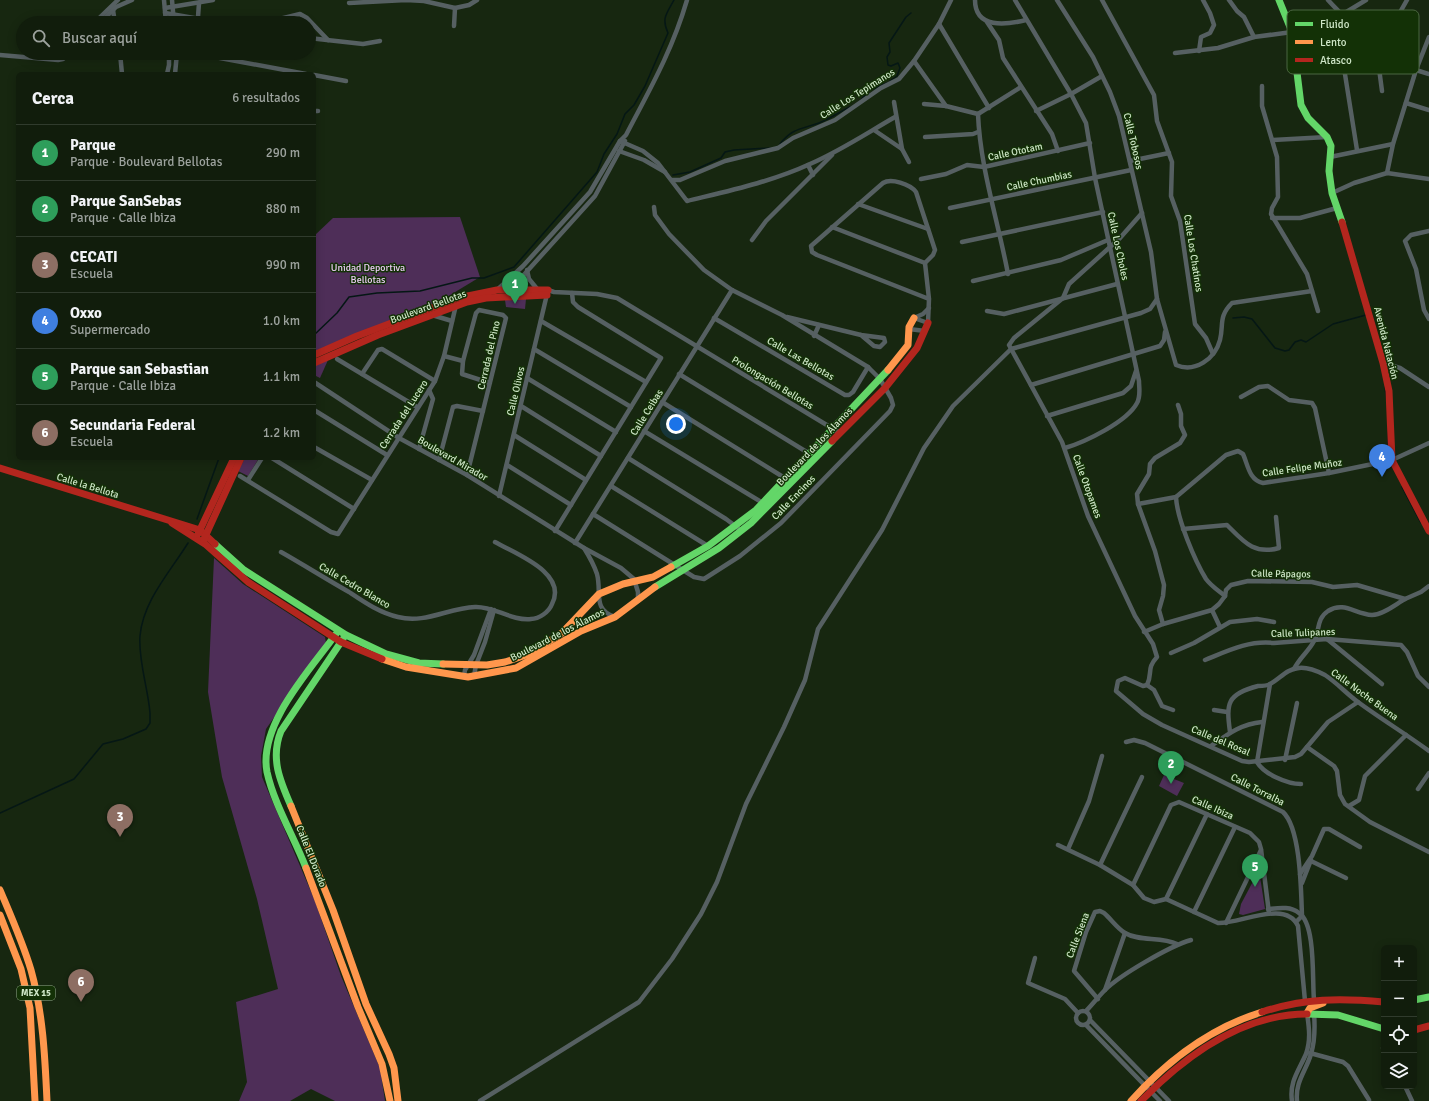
<!DOCTYPE html>
<html lang="es">
<meta charset="utf-8">
<style>
:root{--surface:#111d0c;--page:#1a2615;--text:#f1f3f6;--muted:#9ca29d;--line:#303b2d;--accent:#ea580c}
body{margin:0;font-family:Signika,sans-serif;background:var(--page);color:var(--text)}
.controls{position:absolute;right:12px;bottom:12px;display:grid;overflow:hidden;border-radius:6px;box-shadow:0 2px 10px #0003}
.controls button{width:36px;height:36px;display:grid;place-items:center;padding:0;border:0;border-bottom:1px solid var(--line);background:var(--surface);color:var(--text);font:20px sans-serif}
.you{position:absolute;left:676px;top:424px;width:14px;height:14px;margin:-10px;border:3px solid #fff;border-radius:50%;background:#1a73e8;box-shadow:0 0 0 6px #1a73e833}
.badge{display:grid;place-items:center;width:26px;height:26px;border-radius:50%;background:var(--accent);color:#fff;font-size:13px;font-weight:700}
.pin{position:absolute;translate:-50% -33px;filter:drop-shadow(0 1px 2px #0008)}
.pin::after{content:'';position:absolute;top:21px;width:14px;height:12px;background:inherit;clip-path:polygon(0 0,100% 0,50% 100%)}
.list{margin:0;padding:0;list-style:none}
h2{display:flex;justify-content:space-between;align-items:center;height:52px;margin:0;padding:0 16px;font-size:17px}
h2 small{font-size:13px;font-weight:400;color:var(--muted)}
.list li{display:grid;grid-template-columns:26px 1fr auto;gap:12px;align-items:center;box-sizing:border-box;height:56px;padding:0 16px;border-top:1px solid var(--line)}
.list b{display:block;font-size:15px;white-space:nowrap}
.list p{margin:0;font-size:13px;white-space:nowrap;color:var(--muted)}
.list em{font-size:13px;font-style:normal;color:var(--muted)}
.icon{flex:none;width:22px;height:22px;fill:none;stroke:currentColor;stroke-width:2;stroke-linecap:round;stroke-linejoin:round}
.map{position:relative;flex:none;width:1429px;height:1101px;overflow:hidden}
.search{position:absolute;background:var(--surface);box-shadow:0 2px 10px #0003;left:16px;top:16px;width:300px;height:44px;display:flex;align-items:center;gap:10px;box-sizing:border-box;padding:0 14px;border-radius:22px;color:var(--muted);font-size:15px}
.panel{position:absolute;background:var(--surface);box-shadow:0 2px 10px #0003;left:16px;top:72px;width:300px;height:388px;border-radius:6px}
.map>svg:first-child{display:block}
.green{fill:#4e2e58}
.lines{fill:none;stroke-linecap:round;stroke-linejoin:round}
.stream{stroke:#051715;stroke-width:1.5}
.street{stroke:#566062;stroke-width:4.5}
.fast{stroke:#63d668;stroke-width:7}
.slow{stroke:#ff974d;stroke-width:7}
.jam{stroke:#b3261e;stroke-width:7}
.labels{text-anchor:middle;stroke-width:3;stroke-linejoin:round;paint-order:stroke}
.shield{fill:#133106;stroke:#96b08d;stroke-width:1}
.shield-label{font-size:9px;font-weight:bold;fill:#cee6c7}
.street-label{font-size:10px;fill:#cee6c7;stroke:#133106}
.park-label{font-size:10px;fill:#edcdf6;stroke:#133106}
.key{fill:#133106;stroke:#4b6740;stroke-width:1}
.key-label{font-size:11px;fill:#cee6c7}
</style>
<div class="map">
<svg width="1429" height="1101" viewBox="0 0 1429 1101">
<rect width="100%" height="100%" fill="#172710"/>
<g class="green">
<polygon points="460,217 480,277 432,306 314,353 314,236 333,218"/>
<polygon points="526,299 525,309 506,307 505,300"/>
<polygon points="328,360 320,378 314,375 314,366"/>
<polygon points="245,458 259,458 248,476 238,471"/>
<polygon points="214,558 243,584 325,637 326,643 266,729 261,756 262,777 315,901 341,976 380,1068 385,1101 335,1101 311,1089 290,1101 239,1101 247,1082 236,1002 278,989 257,899 222,777 208,692"/>
<polygon points="1164,775 1184,783 1177,796 1159,786"/>
<polygon points="1259,870 1265,909 1243,915 1239,914 1241,904"/>
</g>
<g class="lines">
<g class="stream">
<polyline points="890,81 897,76 900,68 898,63 891,66 888,65 887,57 890,52 889,43 906,17 911,13"/>
<polyline points="861,100 868,91 887,83"/>
<path d="M780,144c12,-16 22,-15 39,-21 11,-4 20,-11 31,-16"/>
<polyline points="673,175 690,172 721,158 725,152 734,150 770,148"/>
<polyline points="1233,318 1244,317 1252,319 1275,348 1285,351 1289,350 1295,342 1301,340 1306,342 1333,324 1366,315"/>
<path d="M314,335l23,-22 12,-16 28,-4 43,-2 52,-13h12l30,-11 83,-95 7,-18 13,-20 8,-20 9,-9 11,-19 23,-53c-7,-15 -1,-20 6,-33"/>
<polyline points="1385,387 1387,403"/>
<polyline points="1388,413 1388,459"/>
<polyline points="1402,487 1421,523"/>
<polyline points="197,519 219,458"/>
<path d="M0,813l74,-34 29,-35 20,-5 23,-10 4,-6v-10c-2,-25 -12,-53 -10,-77 3,-35 30,-64 48,-93"/>
</g>
<g class="street">
<polyline points="164,0 166,23"/>
<polyline points="172,0 174,23"/>
<path d="M975,0c0,29 31,25 51,20"/>
<path d="M1015,0l56,94 15,29 9,55 44,203c0,7 2,15 -2,22 -10,19 -52,39 -72,45"/>
<path d="M1057,0l36,57 17,35 9,24 32,136 6,47 19,66c19,8 39,-6 44,-25 4,-16 -2,-23 12,-37l80,-12"/>
<polyline points="1102,0 1154,95 1157,121 1172,162 1171,196 1180,221 1195,324 1206,338 1213,354"/>
<polyline points="1229,0 1237,11 1244,17 1254,37"/>
<path d="M1328,0c19,21 23,18 23,49"/>
<polyline points="349,3 406,0 424,1 455,8 469,5 477,0"/>
<polyline points="165,8 213,0"/>
<polyline points="113,10 115,23"/>
<polyline points="165,13 223,23"/>
<polyline points="1343,14 1366,0"/>
<polyline points="198,17 199,3"/>
<polyline points="987,22 999,40 1003,58 1052,134 1058,151"/>
<polyline points="94,23 118,0"/>
<polyline points="100,23 116,7 132,0"/>
<polyline points="263,23 300,14 307,18 328,40"/>
<polyline points="939,24 989,108"/>
<polyline points="454,26 455,8"/>
<polyline points="309,38 363,44 380,41"/>
<polyline points="1341,49 1357,150"/>
<polyline points="1199,51 1201,37 1210,33 1214,25 1210,13 1203,0"/>
<polyline points="120,53 122,74"/>
<polyline points="193,53 306,74"/>
<polyline points="1175,53 1218,48 1254,37 1292,32"/>
<polyline points="0,55 58,60 63,59 70,53"/>
<polyline points="54,58 65,53"/>
<polyline points="1296,59 1329,50 1341,49 1403,58 1411,62 1416,70 1429,74"/>
<polyline points="914,61 946,106"/>
<polyline points="167,74 169,65 169,53"/>
<polyline points="175,74 177,53"/>
<polyline points="314,75 346,81"/>
<polyline points="1262,86 1262,106 1277,157 1278,197 1272,208 1271,214 1307,274 1318,311"/>
<polyline points="1382,91 1377,53 1407,0"/>
<polyline points="894,102 902,149 909,162"/>
<polyline points="1406,103 1429,110"/>
<polyline points="924,104 946,106 978,114"/>
<polyline points="314,111 318,111"/>
<polyline points="1036,111 1071,94 1102,76"/>
<path d="M978,114c2,53 20,107 30,160"/>
<polyline points="978,114 1021,87"/>
<polyline points="874,130 902,149"/>
<polyline points="925,137 973,134 978,132"/>
<polyline points="1273,140 1327,137"/>
<path d="M620,141l23,10 15,12 29,38c41,-10 84,-19 123,-37 30,-13 57,-31 85,-47"/>
<polyline points="619,151 644,160 665,172"/>
<polyline points="1330,157 1393,144"/>
<polyline points="1130,161 1169,153"/>
<polyline points="808,165 813,175"/>
<polyline points="1387,173 1393,144 1416,70 1429,37"/>
<polyline points="921,179 946,174 967,165 984,167 1090,143"/>
<polyline points="672,180 680,180 725,161 778,148 793,138 835,120 881,88 899,79 914,61 939,24 951,0"/>
<polyline points="1332,193 1354,183 1387,173 1429,179"/>
<polyline points="858,204 928,229"/>
<polyline points="950,208 1131,170"/>
<path d="M1142,213l-22,25 -51,46 -6,14 -49,40 -5,7 53,97 26,74 47,100 18,28 4,13c-11,12 -4,16 -10,28"/>
<polyline points="1272,218 1300,218 1337,208"/>
<polyline points="832,227 925,263"/>
<polyline points="1429,231 1411,235 1405,241 1416,269 1424,310 1429,319"/>
<polyline points="752,240 766,221 832,155"/>
<polyline points="962,242 1103,212"/>
<polyline points="527,270 529,279 538,290"/>
<polyline points="973,281 1061,260 1108,240"/>
<path d="M497,290l26,-24 67,-74 30,-51 6,-6c24,-46 46,-84 61,-135"/>
<polyline points="516,291 517,284 521,278 595,196 625,141"/>
<polyline points="987,311 1004,314 1117,284"/>
<polyline points="432,315 452,321"/>
<polyline points="787,317 861,335 884,338 885,342 880,347 874,346 861,335"/>
<polyline points="714,318 845,395 849,395 853,392 868,367"/>
<path d="M914,318l14,5 1,-24 -4,-36 8,-8 2,-5 -19,-58c-6,-8 -25,-14 -33,-9l-72,63 1,6 5,3 112,44"/>
<polyline points="914,318 923,314 929,308"/>
<polyline points="541,321 646,382"/>
<polyline points="909,329 925,331"/>
<polyline points="814,336 819,325"/>
<polyline points="534,349 631,407"/>
<polyline points="444,356 463,361"/>
<polyline points="337,359 417,407"/>
<polyline points="1383,363 1400,368 1429,387"/>
<polyline points="362,374 378,350 382,349 435,381"/>
<polyline points="679,374 810,454"/>
<polyline points="527,378 616,432"/>
<polyline points="314,382 399,438 467,475 584,548 621,568 634,579 638,592 638,601"/>
<polyline points="1031,385 1160,346 1164,340 1165,332"/>
<polyline points="1241,397 1259,387 1268,386 1289,400 1312,403 1315,408 1329,473"/>
<polyline points="662,402 788,480"/>
<polyline points="521,406 601,456"/>
<polyline points="314,410 387,455"/>
<polyline points="1047,416 1123,393 1131,386 1136,371"/>
<polyline points="644,431 763,503"/>
<polyline points="514,435 586,480"/>
<polyline points="314,447 372,480"/>
<polyline points="419,449 433,399 429,390"/>
<polyline points="272,458 354,509"/>
<polyline points="628,458 726,519 738,528"/>
<polyline points="439,460 453,407 457,406 483,411"/>
<polyline points="507,465 571,505"/>
<polyline points="467,475 506,318 503,315 479,310 476,313 463,361 462,374 490,383"/>
<polyline points="240,476 331,532 338,534 435,381 444,356 456,305"/>
<polyline points="248,480 262,458"/>
<polyline points="611,486 708,546"/>
<polyline points="499,496 548,290 554,292 597,294 617,298 840,433"/>
<polyline points="1138,504 1176,497"/>
<polyline points="593,514 694,577 704,579 740,556 781,523 890,411 893,405 891,398 880,379 868,367 782,315 732,290 704,270 669,234 655,215 654,207"/>
<path d="M1183,529l44,-4c17,17 27,30 52,23l-3,-31"/>
<polyline points="555,531 661,358 578,307 573,302 572,293"/>
<polyline points="575,543 732,290"/>
<path d="M584,548c5,8 10,17 13,26 5,19 -5,35 18,43"/>
<path d="M281,552c23,13 45,27 68,40 15,10 31,21 49,25 27,7 50,-9 77,-10 19,-1 36,14 56,12 8,0 18,-7 21,-15 16,-31 -36,-50 -57,-62"/>
<path d="M1225,596c-6,-5 -14,-10 -19,-17 -11,-18 -29,-60 -30,-82l50,-42 12,-4 5,3c5,11 6,26 20,29l66,-10 63,-13 37,-17"/>
<polyline points="1212,610 1220,627"/>
<polyline points="1163,624 1159,610 1163,596 1164,585 1155,551 1138,504 1137,494 1149,474 1150,464 1155,458 1180,443 1185,435 1181,426 1181,414 1178,405"/>
<polyline points="1144,632 1163,624 1212,610 1219,604 1225,596 1226,590 1231,585 1248,581 1312,582 1333,587 1357,585 1405,599 1421,592 1429,586"/>
<polyline points="1327,639 1382,684"/>
<polyline points="1171,653 1194,643 1230,622 1257,619 1274,622"/>
<path d="M1205,660c22,-9 44,-20 69,-17l53,-4 74,6 6,7 11,24 11,11"/>
<path d="M1294,669c6,-12 15,-18 20,-28 6,-10 2,-22 14,-30 16,-10 27,3 44,4 11,0 24,-11 33,-16"/>
<polyline points="464,676 465,670 474,655 491,609"/>
<polyline points="474,676 476,665 485,642 494,610"/>
<path d="M1270,684l-13,78c7,12 30,22 44,22"/>
<polyline points="1173,710 1162,706 1154,690 1147,685 1143,686 1125,678 1118,681 1116,691 1143,714 1162,725 1242,761 1249,762 1295,757 1301,754 1328,722 1358,702"/>
<polyline points="1214,710 1227,712"/>
<path d="M1230,732c-4,-29 -3,-38 28,-46 4,0 9,0 12,-2 10,-5 16,-15 29,-16 9,-1 18,3 26,7 12,8 22,19 33,27 23,17 48,32 71,49"/>
<path d="M1126,742l8,-2 11,3 138,69c18,17 18,80 19,104l-6,6"/>
<path d="M1211,746c17,-12 30,-22 51,-24"/>
<polyline points="1307,747 1334,766 1337,771 1340,795 1345,804 1370,822 1429,852"/>
<polyline points="1285,760 1297,703"/>
<polyline points="1418,789 1429,773"/>
<polyline points="1349,806 1359,800 1365,776 1406,735"/>
<path d="M1058,845l42,20 33,20 11,13 10,4 12,-3 52,24c22,1 68,-24 80,3l7,75"/>
<polyline points="1068,849 1089,801 1102,756"/>
<polyline points="1311,861 1346,878"/>
<polyline points="1100,865 1142,777"/>
<polyline points="1300,874 1312,856 1324,829 1329,829 1360,847"/>
<polyline points="1302,883 1311,860"/>
<polyline points="1133,885 1171,805 1179,802 1250,833 1259,842 1261,849 1269,913"/>
<polyline points="1166,899 1207,814"/>
<path d="M1268,909c11,-1 22,-3 31,4 17,11 13,67 15,87"/>
<polyline points="1194,912 1235,827"/>
<polyline points="1226,923 1261,850"/>
<polyline points="1035,958 1028,983 1065,999 1078,1013"/>
<polyline points="1105,990 1125,933"/>
<path d="M1098,999l-24,-28 12,-39 9,-20 5,-1 4,2c7,6 13,15 21,20 15,9 36,3 52,11"/>
<path d="M1086,1011c6,-6 12,-14 19,-21 15,-15 65,-44 86,-50"/>
<circle cx="1083" cy="1018" r="7"/>
<polyline points="1090,1020 1169,1101"/>
<polyline points="1086,1025 1160,1101"/>
<polyline points="1383,1048 1384,1049"/>
<polyline points="1310,1053 1343,1062 1348,1066 1369,1100"/>
<polyline points="1405,1086 1412,1101"/>
<polyline points="480,1101 639,1002 672,959 701,914 717,882 746,804 784,727 805,680 818,629 882,530 924,448 953,406 1011,349 1141,313 1150,309 1157,299"/>
<path d="M1292,1101c-3,-19 7,-31 14,-47 5,-14 3,-27 1,-41"/>
<path d="M1297,1101c-2,-19 9,-30 14,-47 4,-13 4,-28 3,-41"/>
</g>
<g class="fast">
<polyline points="1279,0 1292,32 1301,105 1308,118 1327,137 1331,146 1329,171 1332,193 1342,222"/>
<polyline points="215,544 244,570 346,635 386,654 419,663 443,664"/>
<polyline points="671,567 708,546 756,510 888,370"/>
<polyline points="655,587 719,548 751,523 832,441"/>
<path d="M291,806c-11,-25 -21,-48 -10,-75l62,-92"/>
<path d="M306,868c-12,-31 -32,-64 -39,-96 -9,-47 43,-102 69,-138"/>
<polyline points="1414,1000 1429,997"/>
<polyline points="1307,1014 1338,1015 1384,1029"/>
</g>
<g class="slow">
<polyline points="888,370 908,345 909,327 914,318"/>
<polyline points="382,659 406,667 468,677 516,668 581,631 615,617 655,587"/>
<polyline points="443,664 487,665 505,662 529,654 562,633 599,594 623,584 653,577 671,567"/>
<polyline points="291,806 333,910 366,1004 389,1054 394,1068 398,1101"/>
<polyline points="306,868 358,1007 382,1064 390,1101"/>
<path d="M0,890c11,26 23,53 31,80 12,43 14,87 16,131"/>
<polyline points="0,915 21,969 30,1008 35,1101"/>
<polyline points="1307,1013 1310,1008 1323,1003"/>
<path d="M1131,1101c36,-40 79,-73 131,-89"/>
</g>
<g class="jam">
<polyline points="1342,222 1383,363 1389,391 1392,460 1429,531"/>
<polyline points="314,355 357,336 458,298 497,290 548,290"/>
<polyline points="314,363 378,335 467,302 486,298 547,295"/>
<polyline points="832,441 885,388 917,348 928,323"/>
<polyline points="0,468 200,530 215,544"/>
<polyline points="172,523 205,544 248,582 341,642 382,659"/>
<polyline points="198,534 234,458"/>
<polyline points="204,539 241,458"/>
<path d="M1262,1012c43,-14 78,-14 122,-10"/>
<polyline points="1414,1030 1429,1026"/>
<path d="M1141,1101c43,-44 101,-87 166,-87"/>
</g>
</g>
<g class="labels">
<rect class="shield" x="17" y="986" width="38" height="14" rx="3"/>
<g class="shield-label">
<text x="36" y="996">MEX 15</text>
</g>
<g class="street-label">
<text transform="translate(857 93) rotate(-32)" y="4">Calle Los Tepimanos</text>
<text transform="translate(1134 141) rotate(77)" y="4">Calle Tobosos</text>
<text transform="translate(1015 151) rotate(-12)" y="4">Calle Ototam</text>
<text transform="translate(1039 180) rotate(-12)" y="4">Calle Chumbias</text>
<text transform="translate(1119 246) rotate(78)" y="4">Calle Los Choles</text>
<text transform="translate(1194 253) rotate(81)" y="4">Calle Los Chatinos</text>
<text transform="translate(428 306) rotate(-20)" y="4">Boulevard Bellotas</text>
<text transform="translate(1387 343) rotate(76)" y="4">Avenida Natación</text>
<text transform="translate(488 355) rotate(-77)" y="4">Cerrada del Pino</text>
<text transform="translate(801 358) rotate(30)" y="4">Calle Las Bellotas</text>
<text transform="translate(773 382) rotate(31)" y="4">Prolongación Bellotas</text>
<text transform="translate(515 391) rotate(-77)" y="4">Calle Olivos</text>
<text transform="translate(646 412) rotate(-58)" y="4">Calle Ceibas</text>
<text transform="translate(403 414) rotate(-57)" y="4">Cerrada del Lucero</text>
<text transform="translate(814 446) rotate(-46)" y="4">Boulevard de los Álamos</text>
<text transform="translate(453 458) rotate(30)" y="4">Boulevard Mirador</text>
<text transform="translate(1302 467) rotate(-8)" y="4">Calle Felipe Muñoz</text>
<text transform="translate(88 485) rotate(17)" y="4">Calle la Bellota</text>
<text transform="translate(1088 486) rotate(70)" y="4">Calle Otopames</text>
<text transform="translate(793 497) rotate(-46)" y="4">Calle Encinos</text>
<text transform="translate(1281 573) rotate(1)" y="4">Calle Pápagos</text>
<text transform="translate(355 585) rotate(30)" y="4">Calle Cedro Blanco</text>
<text transform="translate(1303 632) rotate(-2)" y="4">Calle Tulipanes</text>
<text transform="translate(557 634) rotate(-27)" y="4">Boulevard de los Álamos</text>
<text transform="translate(1365 694) rotate(36)" y="4">Calle Noche Buena</text>
<text transform="translate(1221 740) rotate(23)" y="4">Calle del Rosal</text>
<text transform="translate(1258 789) rotate(27)" y="4">Calle Torralba</text>
<text transform="translate(1213 807) rotate(24)" y="4">Calle Ibiza</text>
<text transform="translate(312 856) rotate(68)" y="4">Calle El Dorado</text>
<text transform="translate(1077 935) rotate(-69)" y="4">Calle Siena</text>
</g>
<g class="park-label">
<text x="368" y="271">Unidad Deportiva<tspan x="368" dy="12">Bellotas</tspan></text>
</g>
</g>
<rect x="1287" y="10" width="132" height="64" rx="6" class="key"/>
<rect x="1295" y="22" width="18" height="4" fill="#63d668"/>
<rect x="1295" y="40" width="18" height="4" fill="#ff974d"/>
<rect x="1295" y="58" width="18" height="4" fill="#b3261e"/>
<g class="key-label">
<text x="1320" y="28">Fluido</text>
<text x="1320" y="46">Lento</text>
<text x="1320" y="64">Atasco</text>
</g>
</svg>
<div class="controls">
<button>+</button>
<button>−</button>
<button><svg class="icon" aria-label="locate" viewBox="0 0 24 24"><circle cx="12" cy="12" r="6"/><path d="M12 2v4M12 18v4M2 12h4M18 12h4"/></svg></button>
<button><svg class="icon" aria-label="layers" viewBox="0 0 24 24"><path d="M12 4l9 5-9 5-9-5zM3 14l9 5 9-5"/></svg></button>
</div>
<div class="you"></div>
<div class="pin badge" style="left:515px;top:304px;background:#2e9e5b">1</div>
<div class="pin badge" style="left:1171px;top:784px;background:#2e9e5b">2</div>
<div class="pin badge" style="left:120px;top:837px;background:#8d6e63">3</div>
<div class="pin badge" style="left:1382px;top:477px;background:#3f7fe0">4</div>
<div class="pin badge" style="left:1255px;top:887px;background:#2e9e5b">5</div>
<div class="pin badge" style="left:81px;top:1002px;background:#8d6e63">6</div>
<div class="search"><svg class="icon" aria-label="search" viewBox="0 0 24 24"><circle cx="10" cy="10" r="6"/><path d="M15 15l6 6"/></svg>Buscar aquí</div>
<section class="panel">
<h2>Cerca<small>6 resultados</small></h2>
<ul class="list">
<li><span class="badge" style="background:#2e9e5b">1</span><div><b>Parque</b><p>Parque · Boulevard Bellotas</p></div><em>290 m</em></li>
<li><span class="badge" style="background:#2e9e5b">2</span><div><b>Parque SanSebas</b><p>Parque · Calle Ibiza</p></div><em>880 m</em></li>
<li><span class="badge" style="background:#8d6e63">3</span><div><b>CECATI</b><p>Escuela</p></div><em>990 m</em></li>
<li><span class="badge" style="background:#3f7fe0">4</span><div><b>Oxxo</b><p>Supermercado</p></div><em>1.0 km</em></li>
<li><span class="badge" style="background:#2e9e5b">5</span><div><b>Parque san Sebastian</b><p>Parque · Calle Ibiza</p></div><em>1.1 km</em></li>
<li><span class="badge" style="background:#8d6e63">6</span><div><b>Secundaria Federal</b><p>Escuela</p></div><em>1.2 km</em></li>
</ul>
</section>
</div>
